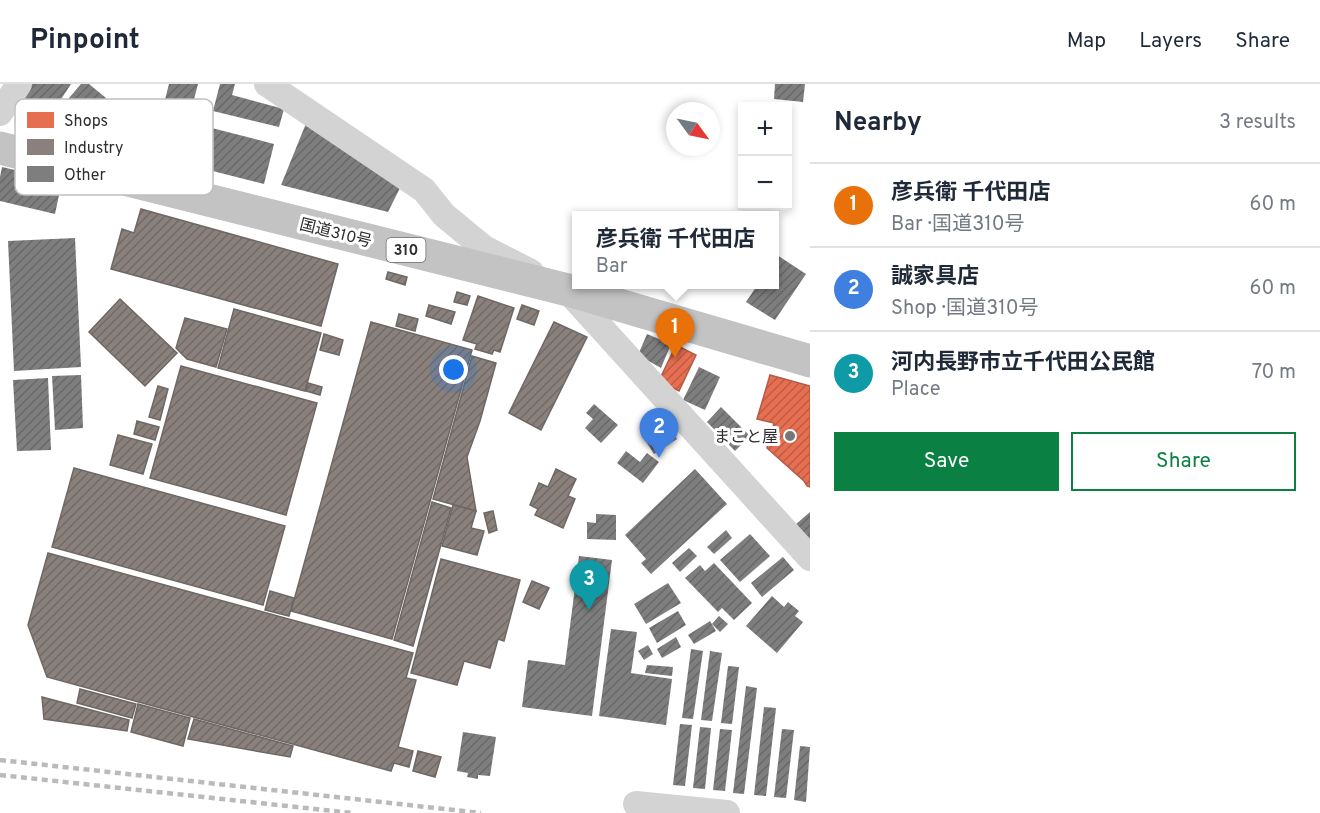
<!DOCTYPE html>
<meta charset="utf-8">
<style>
:root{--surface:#fff;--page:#f6f6f7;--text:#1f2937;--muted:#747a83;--line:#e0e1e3;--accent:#0b8043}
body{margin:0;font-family:Overpass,"Noto Sans JP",sans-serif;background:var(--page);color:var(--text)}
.controls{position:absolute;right:18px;top:18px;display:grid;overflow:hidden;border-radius:0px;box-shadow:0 3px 9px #0003}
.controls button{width:54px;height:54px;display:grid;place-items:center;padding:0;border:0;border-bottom:2px solid var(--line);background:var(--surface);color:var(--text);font:30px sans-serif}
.compass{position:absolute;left:666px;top:18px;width:54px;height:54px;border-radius:50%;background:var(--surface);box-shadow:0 3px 9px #0003;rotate:123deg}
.you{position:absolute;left:454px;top:286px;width:21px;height:21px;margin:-15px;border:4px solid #fff;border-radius:50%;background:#1a73e8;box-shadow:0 0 0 9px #1a73e833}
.badge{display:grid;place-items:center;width:39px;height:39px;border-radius:50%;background:var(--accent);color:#fff;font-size:20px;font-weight:700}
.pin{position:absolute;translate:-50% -50px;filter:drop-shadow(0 2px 3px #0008)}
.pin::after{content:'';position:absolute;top:32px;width:21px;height:18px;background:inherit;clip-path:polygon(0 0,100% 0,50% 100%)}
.popup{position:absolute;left:572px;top:127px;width:207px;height:78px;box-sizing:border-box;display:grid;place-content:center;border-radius:0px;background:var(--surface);filter:drop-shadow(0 2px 4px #0005);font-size:20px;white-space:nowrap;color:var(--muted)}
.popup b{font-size:22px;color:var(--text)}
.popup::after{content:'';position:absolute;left:50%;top:100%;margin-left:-12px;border:12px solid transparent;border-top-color:var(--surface)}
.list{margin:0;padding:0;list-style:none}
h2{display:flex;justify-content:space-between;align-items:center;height:78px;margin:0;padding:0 24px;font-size:26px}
h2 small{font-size:20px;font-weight:400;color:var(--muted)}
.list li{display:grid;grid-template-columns:39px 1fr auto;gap:18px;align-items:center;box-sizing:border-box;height:84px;padding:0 24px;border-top:2px solid var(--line)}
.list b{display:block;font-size:22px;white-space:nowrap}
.list p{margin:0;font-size:20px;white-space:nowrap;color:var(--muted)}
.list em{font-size:20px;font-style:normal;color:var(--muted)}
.actions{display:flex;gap:12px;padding:18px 24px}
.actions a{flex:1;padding:14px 0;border:2px solid var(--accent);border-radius:0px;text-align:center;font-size:21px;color:var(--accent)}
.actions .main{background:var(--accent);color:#fff}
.map{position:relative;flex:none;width:810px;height:729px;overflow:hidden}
header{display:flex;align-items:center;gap:36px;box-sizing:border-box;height:84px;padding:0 30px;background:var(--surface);border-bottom:2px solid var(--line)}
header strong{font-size:28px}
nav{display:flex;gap:33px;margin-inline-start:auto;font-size:21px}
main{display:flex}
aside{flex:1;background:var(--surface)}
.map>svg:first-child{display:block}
.shops{fill:url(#shops-hatch);stroke:#b05c46;stroke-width:1.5}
.industry{fill:url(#industry-hatch);stroke:#6e6865;stroke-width:1.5}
.building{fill:url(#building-hatch)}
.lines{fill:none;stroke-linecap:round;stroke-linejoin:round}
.minor{stroke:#d3d3d3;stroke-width:26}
.trunk{stroke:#c3c3c3;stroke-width:33}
.rail{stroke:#bababa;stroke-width:4.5;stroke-dasharray:6 4.5;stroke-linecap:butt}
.poi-dot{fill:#777;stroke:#fff;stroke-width:2}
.labels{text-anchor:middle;stroke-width:6;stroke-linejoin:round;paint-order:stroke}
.shield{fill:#fff;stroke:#6d6d6d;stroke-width:1.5}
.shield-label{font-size:15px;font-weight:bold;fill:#2e2e2e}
.street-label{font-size:16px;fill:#2e2e2e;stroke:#fff}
.poi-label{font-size:16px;fill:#2e2e2e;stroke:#fff;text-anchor:end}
.key{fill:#fff;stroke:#c0c0c0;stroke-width:1.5}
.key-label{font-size:16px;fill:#2e2e2e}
</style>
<header>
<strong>Pinpoint</strong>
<nav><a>Map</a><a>Layers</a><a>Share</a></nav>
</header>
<main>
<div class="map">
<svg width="810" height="729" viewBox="0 0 810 729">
<defs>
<pattern id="shops-hatch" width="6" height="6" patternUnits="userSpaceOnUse" patternTransform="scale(1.5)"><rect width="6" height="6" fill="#e76f51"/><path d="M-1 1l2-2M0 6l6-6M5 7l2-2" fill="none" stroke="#bc5c44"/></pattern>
<pattern id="industry-hatch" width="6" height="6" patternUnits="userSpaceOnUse" patternTransform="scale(1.5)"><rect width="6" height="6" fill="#8a817c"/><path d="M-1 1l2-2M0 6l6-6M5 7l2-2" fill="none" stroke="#716a66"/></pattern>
<pattern id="building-hatch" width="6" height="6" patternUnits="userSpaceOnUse" patternTransform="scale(1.5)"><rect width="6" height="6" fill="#7e7e7e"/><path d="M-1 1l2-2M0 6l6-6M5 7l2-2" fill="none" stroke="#686868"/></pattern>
</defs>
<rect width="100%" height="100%" fill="#fff"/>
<g class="shops">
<polygon points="676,261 696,271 679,307 659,297"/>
<polygon points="770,291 810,302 810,403 807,402 804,397 767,364 774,339 757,335"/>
</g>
<g class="industry">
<polygon points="141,125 338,180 321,242 111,185 122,145 134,149"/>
<polygon points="388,188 407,193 405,201 386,195"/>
<polygon points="457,208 470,212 467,221 454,218"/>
<polygon points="478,212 514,224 500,268 494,266 492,270 475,265 477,260 463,256"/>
<polygon points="120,215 177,269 145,302 89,248"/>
<polygon points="429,221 455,228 451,240 426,232"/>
<polygon points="522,221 539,227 534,241 517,235"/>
<polygon points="234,225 321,249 305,307 218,284"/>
<polygon points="399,230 418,235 415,247 396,242"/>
<polygon points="185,234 227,245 216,283 187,275 176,264"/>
<polygon points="371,238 472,266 392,555 291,527"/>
<polygon points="554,238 587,253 541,346 509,329"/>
<polygon points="324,250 343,256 339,271 320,266"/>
<polygon points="472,272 496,279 480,337 467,373 476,427 433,415"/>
<polygon points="181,282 317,319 286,431 150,394"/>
<polygon points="308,299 322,303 320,311 306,307"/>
<polygon points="158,302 168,305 160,336 149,333"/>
<polygon points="137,337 159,343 155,356 134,350"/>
<polygon points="118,351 152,360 143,390 110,381"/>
<polygon points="74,384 285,442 263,521 52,463"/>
<polygon points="556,385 576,395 568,412 575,415 563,444 535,431 538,425 530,421 539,399 548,403"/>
<polygon points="432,418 451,424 413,562 394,556"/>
<polygon points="453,421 476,427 471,444 484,447 477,471 442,462"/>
<polygon points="493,427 497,446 489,449 484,429"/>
<polygon points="48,469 413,569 406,594 416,596 398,663 413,667 409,683 394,679 391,687 47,593 28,541"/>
<polygon points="441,475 520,496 504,557 498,555 490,584 464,577 457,601 411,589"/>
<polygon points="532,497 549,504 539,525 523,518"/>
<polygon points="270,507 294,514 289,532 265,526"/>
<polygon points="80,605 136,620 132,634 77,619"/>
<polygon points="42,613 129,636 127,647 44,635"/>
<polygon points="138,620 190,634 183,662 131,648"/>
<polygon points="194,635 293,662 290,673 188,655"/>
<polygon points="418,667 441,673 435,693 413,687"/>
</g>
<g class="building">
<polygon points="30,0 71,0 50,32 14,24"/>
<polygon points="81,0 89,0 106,14 84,40 63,21"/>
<polygon points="169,0 198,0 178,76 151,70"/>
<polygon points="220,0 235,0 232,11 284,25 279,43 213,27"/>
<polygon points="775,0 805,0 803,18 774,15"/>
<polygon points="111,16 133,34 111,61 89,43"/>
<polygon points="307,37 401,102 388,128 281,101"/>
<polygon points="204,42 274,60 264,100 193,82"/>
<polygon points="2,83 62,97 55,130 0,117 0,93"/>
<polygon points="75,154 81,283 14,287 8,157"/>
<polygon points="777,171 806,190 775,236 746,218 758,200 774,200 774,176"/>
<polygon points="647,250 671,260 661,284 638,271"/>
<polygon points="699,283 720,293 705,326 683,316"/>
<polygon points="81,291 83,344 55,346 52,292"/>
<polygon points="48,294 51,366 17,367 13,296"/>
<polygon points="594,320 618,341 601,359 585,344 593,335 586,329"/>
<polygon points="721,323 750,352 735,367 707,338"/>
<polygon points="665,336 677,355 654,370 642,351"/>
<polygon points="626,367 640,378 647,369 659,378 643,399 617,379"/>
<polygon points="695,385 727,420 651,490 641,479 646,475 625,451"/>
<polygon points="810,428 810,458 795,441"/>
<polygon points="596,430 616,431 616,456 587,455 587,438 596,439"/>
<polygon points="726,446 732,454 714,470 707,463"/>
<polygon points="750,450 770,472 740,498 720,476"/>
<polygon points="689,464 697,472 680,488 672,479"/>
<polygon points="579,472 612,476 592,632 522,623 528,576 565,581"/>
<polygon points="783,473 794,486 762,513 751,499"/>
<polygon points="714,479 752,519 734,536 722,524 718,528 685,494 700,481 705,487"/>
<polygon points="668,499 681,519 646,540 634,520"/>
<polygon points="772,512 784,523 788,518 799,527 795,532 803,538 777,569 746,542"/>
<polygon points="678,527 686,541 657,559 649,544"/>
<polygon points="719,532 728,540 720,548 712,540"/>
<polygon points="710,537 716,547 694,560 688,551"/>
<polygon points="611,545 637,548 631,589 672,595 666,641 599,632"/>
<polygon points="676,553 681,563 662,574 657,565"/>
<polygon points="648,561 653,570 644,576 638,567"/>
<polygon points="691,565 703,567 693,635 682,634"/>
<polygon points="710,567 722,569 712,637 701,636"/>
<polygon points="647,581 673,583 672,592 645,589"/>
<polygon points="728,582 739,583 732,640 721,639"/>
<polygon points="746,602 757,604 744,710 733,709"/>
<polygon points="764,623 776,624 766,712 754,711"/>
<polygon points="680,640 692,641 685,702 673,701"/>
<polygon points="700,643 711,644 705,705 693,704"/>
<polygon points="720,645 732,646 725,707 713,706"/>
<polygon points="782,645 794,646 786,714 774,713"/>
<polygon points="463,648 496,653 490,692 478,691 478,695 467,693 468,689 457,687"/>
<polygon points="800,662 810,663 806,718 794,716"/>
</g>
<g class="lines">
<g class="minor">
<polyline points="267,0 424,106 444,131 484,164 531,188"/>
<polyline points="0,29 19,0"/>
<polyline points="566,205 810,474"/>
<polyline points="636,720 727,729"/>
</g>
<polyline class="trunk" points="0,64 568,206 810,277"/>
<g class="rail">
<polyline points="0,676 481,729"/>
<polyline points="0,691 352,729"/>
</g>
</g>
<circle class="poi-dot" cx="790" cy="352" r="6"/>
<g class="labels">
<rect class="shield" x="386.5" y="154" width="39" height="24" rx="4.5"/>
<g class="shield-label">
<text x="406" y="171">310</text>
</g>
<g class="street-label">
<text transform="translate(336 148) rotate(14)" y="6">国道310号</text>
</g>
<g class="poi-label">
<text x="778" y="358">まこと屋</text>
</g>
</g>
<rect x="15" y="15" width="198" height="96" rx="9" class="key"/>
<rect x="27" y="28" width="27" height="16" fill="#e76f51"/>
<rect x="27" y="55" width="27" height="16" fill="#8a817c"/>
<rect x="27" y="82" width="27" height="16" fill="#7e7e7e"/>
<g class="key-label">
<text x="64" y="42">Shops</text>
<text x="64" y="69">Industry</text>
<text x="64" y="96">Other</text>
</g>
</svg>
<div class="controls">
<button>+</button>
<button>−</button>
</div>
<svg class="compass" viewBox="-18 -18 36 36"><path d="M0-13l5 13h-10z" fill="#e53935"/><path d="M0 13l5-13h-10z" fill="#747a83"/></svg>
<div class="you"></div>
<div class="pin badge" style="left:675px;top:274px;background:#e8710a">1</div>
<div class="popup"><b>彦兵衛 千代田店</b>Bar</div>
<div class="pin badge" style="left:659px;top:374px;background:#3f7fe0">2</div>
<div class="pin badge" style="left:589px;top:526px;background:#0f9aa8">3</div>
</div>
<aside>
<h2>Nearby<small>3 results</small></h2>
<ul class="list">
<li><span class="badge" style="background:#e8710a">1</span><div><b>彦兵衛 千代田店</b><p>Bar · 国道310号</p></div><em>60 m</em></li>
<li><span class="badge" style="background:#3f7fe0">2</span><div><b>誠家具店</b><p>Shop · 国道310号</p></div><em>60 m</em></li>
<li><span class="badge" style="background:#0f9aa8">3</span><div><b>河内長野市立千代田公民館</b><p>Place</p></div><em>70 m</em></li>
</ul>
<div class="actions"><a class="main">Save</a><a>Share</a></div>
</aside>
</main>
